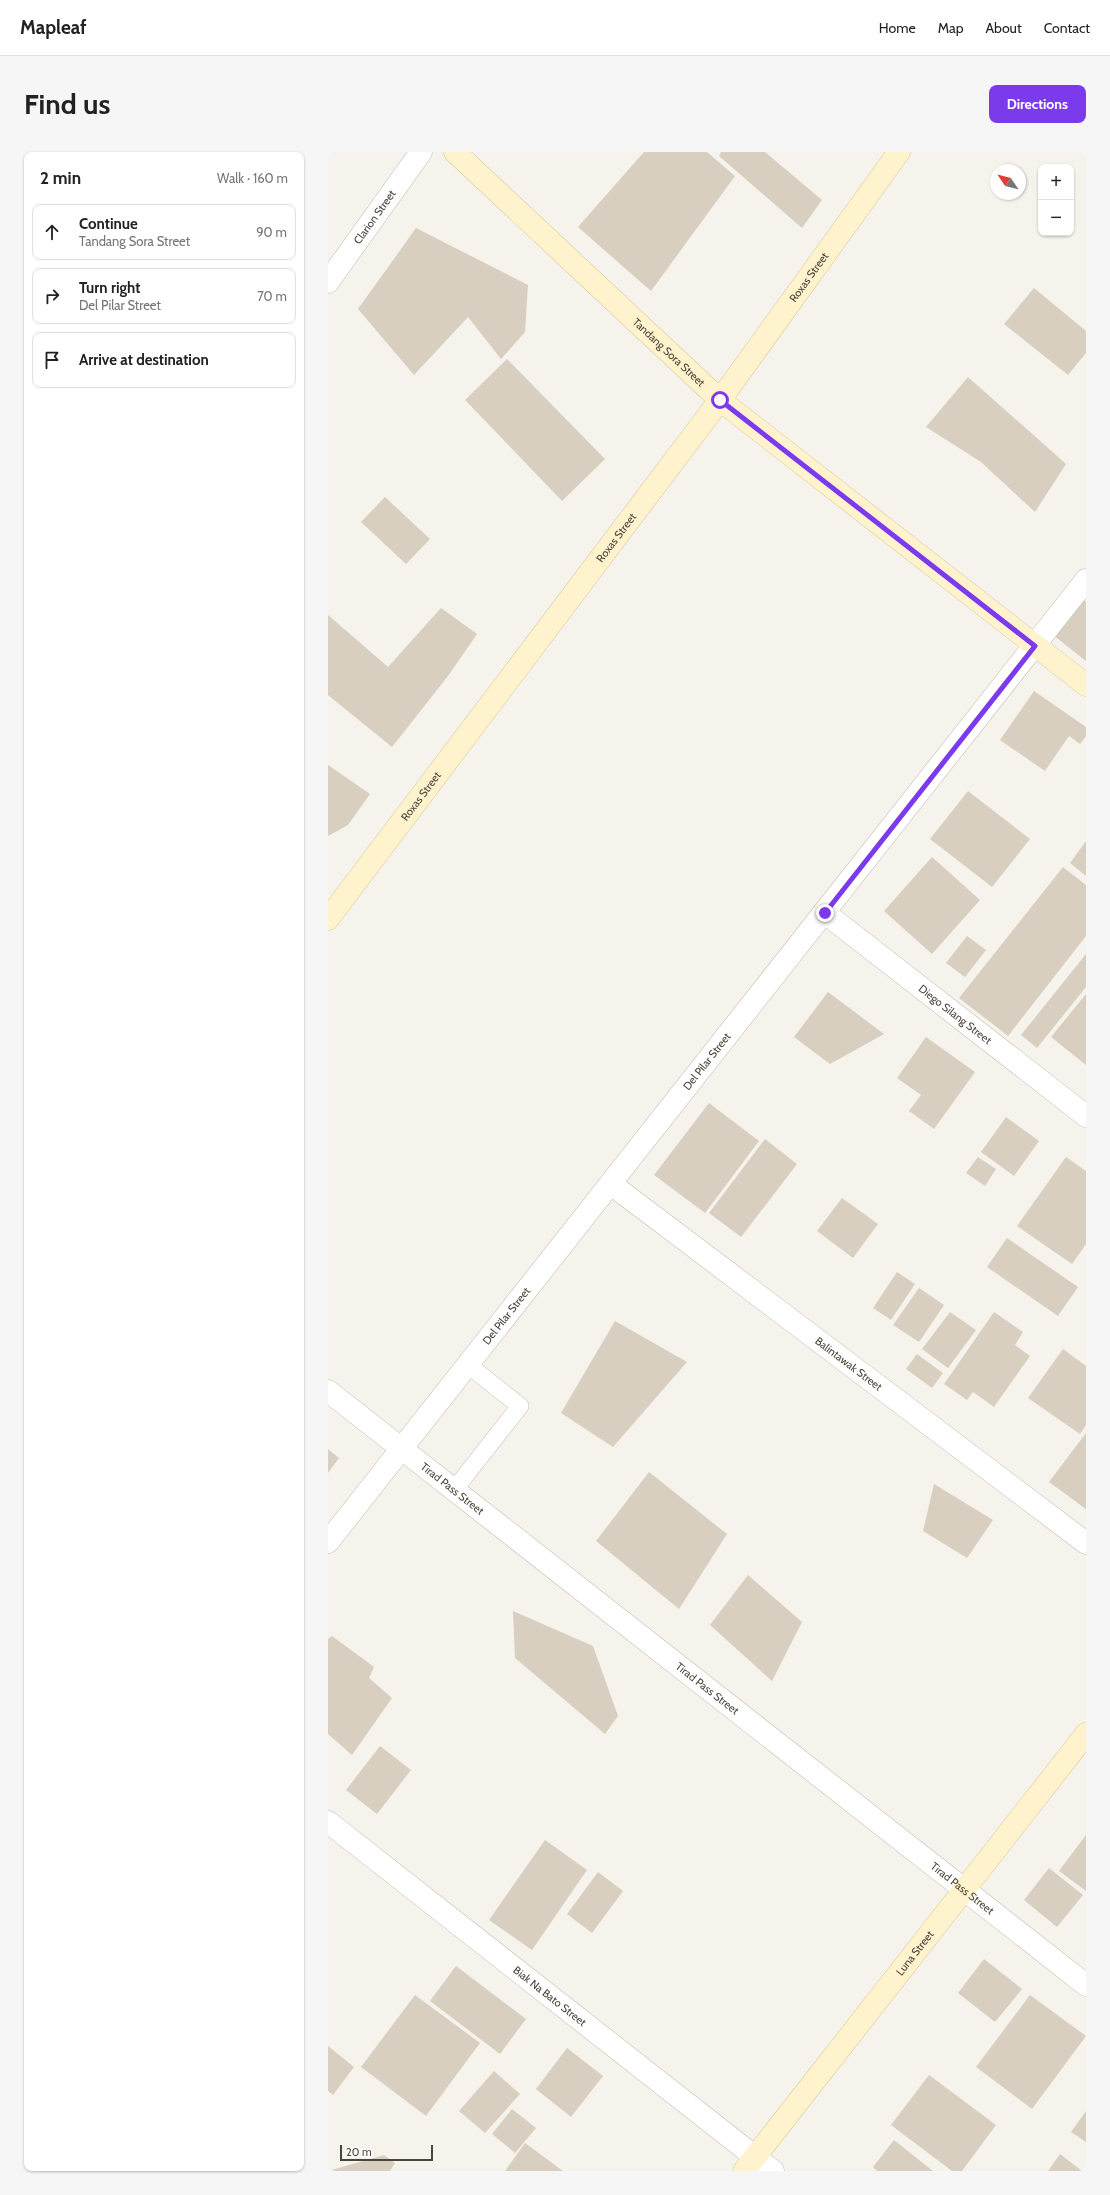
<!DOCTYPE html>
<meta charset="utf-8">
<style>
:root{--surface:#fff;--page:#f6f6f6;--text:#222;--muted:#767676;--line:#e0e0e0;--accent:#7c3aed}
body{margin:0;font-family:Cabin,sans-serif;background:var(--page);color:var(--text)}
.controls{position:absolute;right:12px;top:12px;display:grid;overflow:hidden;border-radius:8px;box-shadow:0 1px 3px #0004}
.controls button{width:36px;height:36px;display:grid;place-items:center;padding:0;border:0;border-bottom:1px solid var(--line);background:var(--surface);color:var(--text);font:20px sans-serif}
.compass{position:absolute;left:662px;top:12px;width:36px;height:36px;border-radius:50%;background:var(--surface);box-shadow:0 1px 3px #0004;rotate:305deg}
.scale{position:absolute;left:12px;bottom:10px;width:93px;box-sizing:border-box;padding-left:4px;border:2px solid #4b4439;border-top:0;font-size:11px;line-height:14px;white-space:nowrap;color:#4b4439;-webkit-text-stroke:3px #fff;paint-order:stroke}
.stop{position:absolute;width:12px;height:12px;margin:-9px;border:3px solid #7c3aed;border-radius:50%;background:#fff}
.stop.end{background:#7c3aed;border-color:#fff;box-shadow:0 1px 4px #0008}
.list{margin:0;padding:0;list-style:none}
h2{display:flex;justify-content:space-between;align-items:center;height:52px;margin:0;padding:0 16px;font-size:17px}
h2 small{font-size:13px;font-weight:400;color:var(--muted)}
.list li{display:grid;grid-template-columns:26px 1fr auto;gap:12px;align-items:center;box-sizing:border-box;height:56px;margin:0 8px 8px;padding:0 8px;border:1px solid var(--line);border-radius:8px}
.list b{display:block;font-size:15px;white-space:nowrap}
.list p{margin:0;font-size:13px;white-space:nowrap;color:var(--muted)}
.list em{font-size:13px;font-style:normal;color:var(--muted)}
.icon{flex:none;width:22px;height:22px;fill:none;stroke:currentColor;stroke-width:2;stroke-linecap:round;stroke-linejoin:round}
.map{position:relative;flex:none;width:758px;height:2019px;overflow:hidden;border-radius:8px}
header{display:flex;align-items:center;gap:24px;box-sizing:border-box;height:56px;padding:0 20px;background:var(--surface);border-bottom:1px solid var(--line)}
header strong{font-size:19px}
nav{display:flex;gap:22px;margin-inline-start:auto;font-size:14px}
.intro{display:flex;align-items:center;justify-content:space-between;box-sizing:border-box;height:96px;padding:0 24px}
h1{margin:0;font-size:28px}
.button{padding:10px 18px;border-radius:8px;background:var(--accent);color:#fff;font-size:14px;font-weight:700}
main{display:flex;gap:24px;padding:0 24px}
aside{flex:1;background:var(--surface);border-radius:8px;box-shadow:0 1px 3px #0004}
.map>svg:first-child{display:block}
.building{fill:#d8cfc1}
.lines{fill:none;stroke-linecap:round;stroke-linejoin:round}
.lane-casing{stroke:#c2bbae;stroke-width:18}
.street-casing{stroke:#c2bbae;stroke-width:23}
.secondary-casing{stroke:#d6c79b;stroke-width:23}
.lane{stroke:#fff;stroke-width:17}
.street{stroke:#fff;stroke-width:22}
.secondary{stroke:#fff3cd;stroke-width:22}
.route{stroke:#7c3aed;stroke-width:5}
.labels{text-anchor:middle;stroke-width:3.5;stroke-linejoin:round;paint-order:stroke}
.street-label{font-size:11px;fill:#4b4439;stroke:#fff}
</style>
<header>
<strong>Mapleaf</strong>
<nav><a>Home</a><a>Map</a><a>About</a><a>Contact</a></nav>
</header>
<div class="intro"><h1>Find us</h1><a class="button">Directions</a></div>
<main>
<aside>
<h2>2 min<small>Walk · 160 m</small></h2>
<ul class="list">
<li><svg class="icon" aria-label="ahead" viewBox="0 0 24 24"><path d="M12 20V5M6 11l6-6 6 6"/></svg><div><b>Continue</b><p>Tandang Sora Street</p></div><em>90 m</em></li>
<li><svg class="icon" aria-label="right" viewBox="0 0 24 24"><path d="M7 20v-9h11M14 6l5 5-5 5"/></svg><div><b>Turn right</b><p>Del Pilar Street</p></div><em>70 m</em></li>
<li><svg class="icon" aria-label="arrive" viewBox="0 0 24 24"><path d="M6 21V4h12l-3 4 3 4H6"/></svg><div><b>Arrive at destination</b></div></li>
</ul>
</aside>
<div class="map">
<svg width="758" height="2019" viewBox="0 0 758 2019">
<rect width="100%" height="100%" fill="#f6f3ec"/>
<g class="building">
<polygon points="316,0 379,0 407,24 323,139 250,75"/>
<polygon points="393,0 437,0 494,48 474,76 391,4"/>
<polygon points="88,76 200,133 197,180 173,207 140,165 86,223 30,157"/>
<polygon points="706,136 758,179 758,201 740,223 676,172"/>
<polygon points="179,207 277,307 234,349 137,248"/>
<polygon points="640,225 738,312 707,360 653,310 598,275"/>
<polygon points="57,345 102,387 78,412 33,370"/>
<polygon points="754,446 758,450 758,509 725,483"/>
<polygon points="113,456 149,482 120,524 64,595 0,543 0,463 60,515"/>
<polygon points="706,539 758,575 758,584 752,592 741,584 717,619 672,588"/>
<polygon points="0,613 42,642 20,673 0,684"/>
<polygon points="640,639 702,687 664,735 602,687"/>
<polygon points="758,689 758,724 742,711"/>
<polygon points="604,705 652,748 604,802 556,759"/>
<polygon points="735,715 758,733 758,784 680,884 631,846"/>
<polygon points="639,784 658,798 637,825 618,811"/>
<polygon points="758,802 758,835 709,896 693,883"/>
<polygon points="500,840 556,882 502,912 466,885"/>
<polygon points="758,842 758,913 723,885"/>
<polygon points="598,885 647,920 606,977 581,959 593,943 569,926"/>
<polygon points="381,951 431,989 377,1061 326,1023"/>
<polygon points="678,965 711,989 686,1024 653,1000"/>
<polygon points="437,987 469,1012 413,1085 381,1061"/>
<polygon points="650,1005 668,1017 657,1034 638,1021"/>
<polygon points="738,1005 758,1019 758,1092 744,1112 689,1074"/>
<polygon points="514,1046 550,1072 525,1106 489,1079"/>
<polygon points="679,1086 750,1135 730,1164 659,1115"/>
<polygon points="569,1120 587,1132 563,1168 545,1156"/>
<polygon points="591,1136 616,1153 591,1190 565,1173"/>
<polygon points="622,1160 648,1178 620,1216 594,1197"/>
<polygon points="666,1160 695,1180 687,1193 702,1204 666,1255 645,1240 639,1248 616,1232"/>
<polygon points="287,1169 359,1210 285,1295 233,1261"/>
<polygon points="735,1197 758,1214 758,1273 752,1282 700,1246"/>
<polygon points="589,1202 615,1221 604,1236 578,1217"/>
<polygon points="758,1281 758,1357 721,1330"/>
<polygon points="0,1297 11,1306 0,1321"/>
<polygon points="321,1320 399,1382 351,1457 268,1389"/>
<polygon points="606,1332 665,1368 639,1406 595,1379"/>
<polygon points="420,1423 474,1470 444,1529 382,1473"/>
<polygon points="185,1459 265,1494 290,1564 277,1582 187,1506"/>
<polygon points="4,1484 46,1515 41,1526 64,1546 24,1603 0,1582 0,1487"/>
<polygon points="52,1594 83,1618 49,1662 18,1638"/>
<polygon points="758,1683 758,1739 731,1719"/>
<polygon points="217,1688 259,1718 204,1798 161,1768"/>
<polygon points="721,1716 755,1743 729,1775 696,1748"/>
<polygon points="270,1720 295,1739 264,1781 239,1762"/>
<polygon points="656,1807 694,1837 667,1870 630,1841"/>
<polygon points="128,1814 198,1867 172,1902 102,1849"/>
<polygon points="87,1843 152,1891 98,1964 33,1915"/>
<polygon points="702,1843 758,1884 704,1957 648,1915"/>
<polygon points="0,1894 26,1915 5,1943 0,1939"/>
<polygon points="239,1896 275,1924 243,1965 208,1937"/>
<polygon points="166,1919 192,1942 157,1981 131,1959"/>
<polygon points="601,1923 668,1973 634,2019 624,2019 563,1973"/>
<polygon points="184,1957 208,1976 187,2001 164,1982"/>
<polygon points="758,1959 758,1990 743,1980"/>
<polygon points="566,1988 605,2019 549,2019 545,2015"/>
<polygon points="197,1991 235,2019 177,2019"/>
<polygon points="732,2002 754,2019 720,2019"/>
<polygon points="56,2003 67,2011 62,2019 0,2019"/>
</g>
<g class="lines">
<g class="lane-casing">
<polyline id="lane" points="126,1338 192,1254 140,1213"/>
</g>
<g class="street-casing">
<g id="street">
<path id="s1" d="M0,130l93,-130"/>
<path id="s2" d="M497,761l261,203"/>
<path id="s3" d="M283,1032l475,359"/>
<path id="s4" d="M0,1239l758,594"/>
<path id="s5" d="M0,1390l758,-962"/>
<path id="s6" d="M0,1670l445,349"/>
</g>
</g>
<g class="secondary-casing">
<g id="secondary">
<path id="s7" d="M127,0l265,248 366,285"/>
<path id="s8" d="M0,767l392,-519 179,-248"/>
<path id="s9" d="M416,2019l342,-437"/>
</g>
</g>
<use href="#lane" class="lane"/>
<use href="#street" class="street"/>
<use href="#secondary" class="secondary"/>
</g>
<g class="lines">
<polyline class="route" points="392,248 707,494 497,761"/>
</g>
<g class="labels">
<g class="street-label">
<text dy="4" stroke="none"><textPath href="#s1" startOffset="80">Clarion Street</textPath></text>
<text dy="4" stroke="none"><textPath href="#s8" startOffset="802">Roxas Street</textPath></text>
<text dy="4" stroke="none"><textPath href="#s7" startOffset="293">Tandang Sora Street</textPath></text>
<text dy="4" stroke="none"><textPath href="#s8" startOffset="478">Roxas Street</textPath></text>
<text dy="4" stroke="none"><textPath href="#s8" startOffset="154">Roxas Street</textPath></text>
<text dy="4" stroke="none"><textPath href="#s2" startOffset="165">Diego Silang Street</textPath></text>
<text dy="4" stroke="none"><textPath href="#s5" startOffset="612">Del Pilar Street</textPath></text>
<text dy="4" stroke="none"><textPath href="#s5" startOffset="288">Del Pilar Street</textPath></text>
<text dy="4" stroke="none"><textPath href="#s3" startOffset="298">Balintawak Street</textPath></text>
<text dy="4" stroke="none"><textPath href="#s4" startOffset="158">Tirad Pass Street</textPath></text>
<text dy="4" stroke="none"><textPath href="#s4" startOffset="482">Tirad Pass Street</textPath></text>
<text dy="4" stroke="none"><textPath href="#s4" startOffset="806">Tirad Pass Street</textPath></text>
<text dy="4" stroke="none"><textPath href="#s9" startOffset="277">Luna Street</textPath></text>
<text dy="4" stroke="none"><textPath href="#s6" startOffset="282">Biak Na Bato Street</textPath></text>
</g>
</g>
</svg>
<div class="controls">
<button>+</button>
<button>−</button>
</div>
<svg class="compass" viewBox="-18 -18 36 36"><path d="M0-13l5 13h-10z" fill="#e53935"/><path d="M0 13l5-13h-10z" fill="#767676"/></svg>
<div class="scale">20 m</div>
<div class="stop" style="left:392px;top:248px"></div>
<div class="stop end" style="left:497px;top:761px"></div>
</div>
</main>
